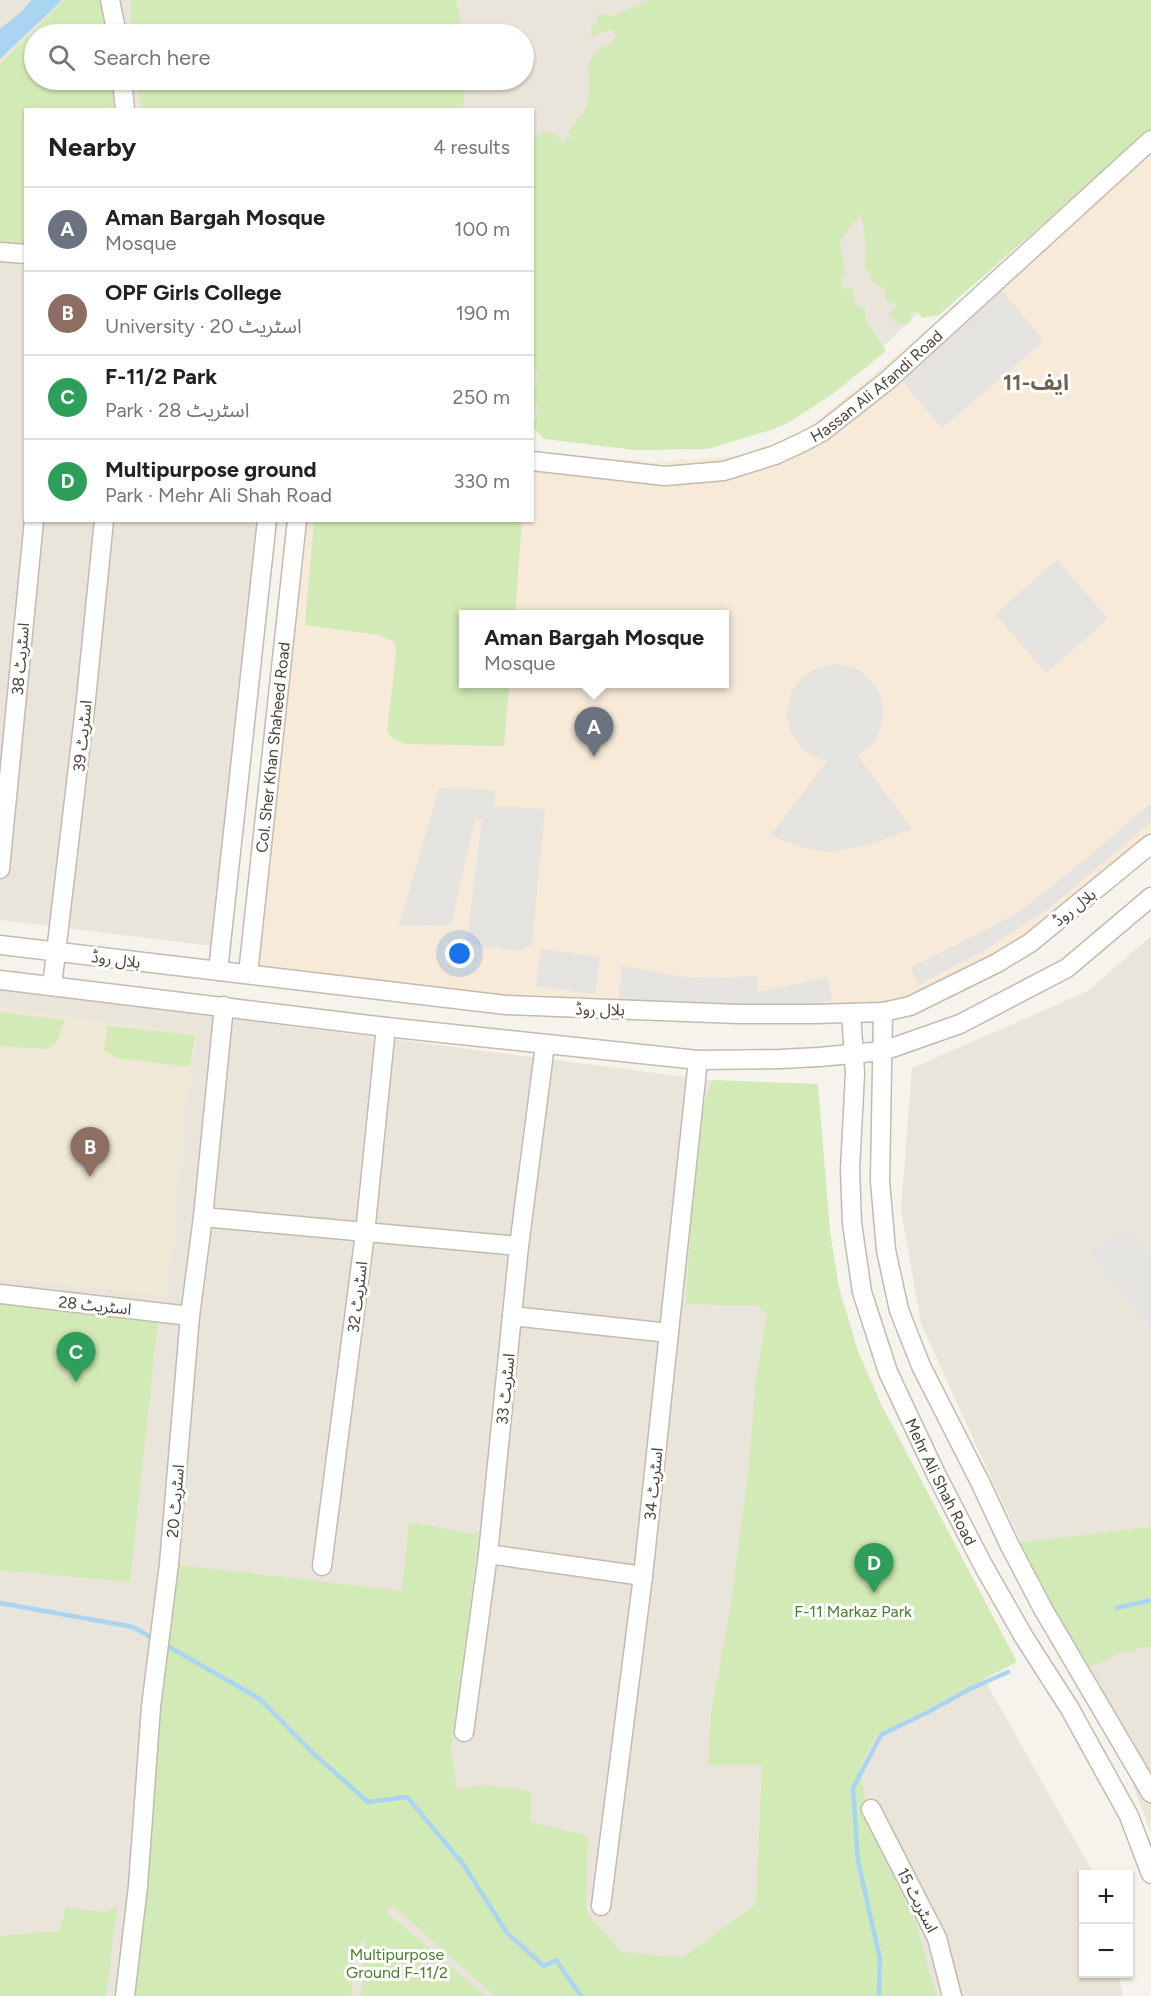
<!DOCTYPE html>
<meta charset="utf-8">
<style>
:root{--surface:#fff;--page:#f2f2f2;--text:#222;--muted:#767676;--line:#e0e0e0;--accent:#d93025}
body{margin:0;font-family:Figtree,"Noto Sans Arabic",sans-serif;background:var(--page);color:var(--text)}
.controls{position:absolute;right:18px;bottom:18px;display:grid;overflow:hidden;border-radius:0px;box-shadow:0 2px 4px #0004}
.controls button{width:54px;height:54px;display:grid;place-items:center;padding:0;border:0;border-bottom:2px solid var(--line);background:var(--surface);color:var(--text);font:30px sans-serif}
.you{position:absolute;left:460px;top:954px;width:21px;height:21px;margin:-15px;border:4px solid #fff;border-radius:50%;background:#1a73e8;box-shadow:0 0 0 9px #1a73e833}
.badge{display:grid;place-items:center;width:39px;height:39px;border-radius:50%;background:var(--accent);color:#fff;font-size:20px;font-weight:700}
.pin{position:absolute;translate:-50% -50px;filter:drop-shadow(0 2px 3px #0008)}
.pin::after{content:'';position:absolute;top:32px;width:21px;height:18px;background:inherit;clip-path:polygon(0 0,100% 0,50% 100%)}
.popup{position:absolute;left:459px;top:610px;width:270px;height:78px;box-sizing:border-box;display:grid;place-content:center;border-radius:0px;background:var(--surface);filter:drop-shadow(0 2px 4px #0005);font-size:20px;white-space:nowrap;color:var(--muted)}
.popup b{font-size:22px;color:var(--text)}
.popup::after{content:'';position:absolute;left:50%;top:100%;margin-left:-12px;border:12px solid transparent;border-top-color:var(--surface)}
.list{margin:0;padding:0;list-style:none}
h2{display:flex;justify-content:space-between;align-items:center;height:78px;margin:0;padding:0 24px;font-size:26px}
h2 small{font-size:20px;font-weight:400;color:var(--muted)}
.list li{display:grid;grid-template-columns:39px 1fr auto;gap:18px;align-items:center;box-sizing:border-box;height:84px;padding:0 24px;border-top:2px solid var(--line)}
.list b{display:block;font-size:22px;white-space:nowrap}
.list p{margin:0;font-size:20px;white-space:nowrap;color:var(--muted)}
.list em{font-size:20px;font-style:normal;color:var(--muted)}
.icon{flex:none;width:33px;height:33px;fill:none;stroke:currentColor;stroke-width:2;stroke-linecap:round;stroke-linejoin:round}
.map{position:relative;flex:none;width:1151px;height:1996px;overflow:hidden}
.search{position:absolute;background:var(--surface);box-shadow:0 2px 4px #0004;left:24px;top:24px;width:510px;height:66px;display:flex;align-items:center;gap:15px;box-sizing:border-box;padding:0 21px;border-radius:33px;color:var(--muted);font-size:22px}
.panel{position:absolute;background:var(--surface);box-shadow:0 2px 4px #0004;left:24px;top:108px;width:510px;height:414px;border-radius:0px}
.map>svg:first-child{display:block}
.residential{fill:#eae5da;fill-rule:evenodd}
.commercial{fill:#f7ead8;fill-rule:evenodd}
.education{fill:#efe8d6}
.green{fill:#d2eab5}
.parking{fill:#e5e3e0}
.water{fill:#a9d4f2}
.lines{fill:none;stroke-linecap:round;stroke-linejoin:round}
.stream{stroke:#a9d4f2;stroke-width:4.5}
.minor-casing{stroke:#c2bbae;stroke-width:21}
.minor{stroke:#fff;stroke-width:18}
.labels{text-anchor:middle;stroke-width:6;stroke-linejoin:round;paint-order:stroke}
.street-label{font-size:16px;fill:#4b4439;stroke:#fff}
.park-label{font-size:16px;fill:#4a7f2a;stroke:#fff}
.district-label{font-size:22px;font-weight:bold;fill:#6e6250;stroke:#fff}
</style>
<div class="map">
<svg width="1151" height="1996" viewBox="0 0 1151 1996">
<rect width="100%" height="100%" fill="#f6f3ec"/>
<g class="residential">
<path d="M0,0h1151v92l-317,301 -46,30 -168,6 -87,-11 -1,-308h-506v410l233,1 -47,425 -212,-26zM34,34h490v46h-490z"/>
<polygon points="1151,936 1151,1833 1126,1766 990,1476 921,1323 901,1210 912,1068 1088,991"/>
<polygon points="0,989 796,1091 810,1241 945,1610 1094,1874 1084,1874 1084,1974 1118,1974 1123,1996 0,1996"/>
</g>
<path class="commercial" d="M1151,139v704l-121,100 -147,69 -346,-6 -281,-34 51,-451 225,-1 1,-68 120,10 89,-6 59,-22 289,-239zM464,614h260v70h-260z"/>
<polygon class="education" points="0,1008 198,1034 190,1076 168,1296 0,1278"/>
<g class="green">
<polygon points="64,0 102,0 106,34 34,34 34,80 112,80 116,109 26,110 25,244 0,242 0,64"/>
<polygon points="131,0 456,0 461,22 461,34 131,34"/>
<path d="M649,0h502v129l-212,186 -16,3 -7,-7 -6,4 1,5 -5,5 -11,-4 -7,-7 10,-10 -10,-2 -3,-3 1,-8 -4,-4 -11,-6v-7l-6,-7 1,-22 -5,-32 -21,28 5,32 -4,5v7l3,4 8,-1 3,17 10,3 2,15 19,28 -52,42 -46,30 -17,7 -64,19 -72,1 -91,-11 -11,-12v-4l5,-9v-10h-5v-14l4,-5 1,-12 -5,-3v-234l16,-4 7,2 9,11v-8l7,1 -3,-6c5,-12 17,-19 19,-32 4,-17 -7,-39 11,-50 3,-3 9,-3 13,-6l4,-10 -4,-4 -20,6 -2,-4 2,-6 8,-4 -5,-3 6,-6 12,3z"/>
<polygon points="137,80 463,80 464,100 462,110 141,109"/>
<polygon points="314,521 522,521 515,614 464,614 464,684 509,684 504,746 406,744 393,738 387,731 396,655 395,642 379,635 305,625"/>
<polygon points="0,1012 64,1020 58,1040 47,1049 0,1046"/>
<polygon points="108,1026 196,1035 189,1067 118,1058 104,1050"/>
<polygon points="712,1080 818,1084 830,1231 839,1288 858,1351 881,1404 1017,1662 877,1735 859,1769 874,1838 916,1923 936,1996 495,1996 392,1905 386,1912 486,1996 361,1996 365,1937 356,1949 351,1996 124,1996 169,1564 402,1591 409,1522 479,1535 451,1749 457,1790 481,1785 532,1791 530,1822 588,1836 586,1912 621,1952 682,1958 756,1904 762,1765 708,1765 711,1713 730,1610 748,1475 756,1380 767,1316 758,1306 686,1304 692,1201 701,1116"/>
<polygon points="0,1301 158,1320 130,1582 0,1570"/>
<polygon points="1151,1527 1151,1646 1121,1653 1090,1667 1009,1544"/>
<polygon points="117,1906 106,1996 0,1996 0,1936 59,1931 66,1908 107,1912"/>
</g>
<g class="parking">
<polygon points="1002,290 1044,341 942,428 900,379"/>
<polygon points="1057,560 1108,619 1046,673 995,614"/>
<polygon points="836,664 848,666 860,671 875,685 881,696 883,705 883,721 878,735 872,745 858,756 912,829 869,845 830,852 808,849 770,836 827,761 811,755 799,745 791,732 787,716 791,693 800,680 812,671 825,666"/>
<polygon points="439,788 495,790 494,806 545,809 532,944 522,951 476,945 467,939 482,819 475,819 451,925 399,926"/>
<polygon points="1151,803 1151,822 1047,910 985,950 918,985 911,968 1016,914 1081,863"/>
<polygon points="541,949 600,957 595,994 536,986"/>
<polygon points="621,966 685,977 709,978 756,976 758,992 828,977 832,999 811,1008 684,1008 619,1000"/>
<polygon points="1128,1226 1151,1258 1151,1330 1089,1252"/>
</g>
<polygon class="water" points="36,0 62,0 0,59 0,29"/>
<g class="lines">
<g class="stream">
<polyline points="27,8 35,0"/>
<polyline points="0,1603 133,1627 154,1639"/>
<polyline points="1117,1608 1151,1600"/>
<polyline points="164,1644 260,1699 314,1754 368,1802 407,1797 463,1864 507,1933 544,1966 556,1960 581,1996"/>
<polyline points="879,1996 880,1959 858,1861 853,1788 881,1735 928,1712 970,1689 1008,1672"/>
</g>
<g class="minor-casing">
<g id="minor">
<polyline points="110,0 117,34"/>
<polyline points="122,80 125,110"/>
<polyline points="0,252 26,254"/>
<path id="s1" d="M532,461l133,15 59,-5 51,-16 28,-13 19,-10 66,-52 263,-240"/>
<polyline points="0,869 34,520"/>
<polyline points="0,945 506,1005 738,1014 815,1014 883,1012 910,1006 997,963 1030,943 1151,844"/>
<polyline points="218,971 267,520"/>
<path id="s2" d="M248,974l49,-454"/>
<polyline points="0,980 386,1027 698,1060 780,1059 819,1057 883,1051 960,1024 1067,968 1151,897"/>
<polyline points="52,986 86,699 104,520"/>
<polyline points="883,1012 880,1181 886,1250 899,1310 921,1366 981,1484 1009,1544 1043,1609 1151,1793"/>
<path id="s3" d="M851,1013l4,60 -5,97 2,53 10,69 26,80 48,102 47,91 41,72 46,72 59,107 22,58"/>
<polyline points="203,1217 519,1246"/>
<polyline points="0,1294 190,1316"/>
<polyline points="512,1316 669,1333"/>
<polyline points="488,1554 643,1576"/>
<polyline points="322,1566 365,1233 386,1027"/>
<polyline points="464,1732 488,1554 519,1246 545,1045"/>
<polyline points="871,1809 937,1938 952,1996"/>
<polyline points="601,1906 643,1576 698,1060"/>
<polyline points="125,1996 138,1886 151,1707 169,1564 190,1316 203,1217 224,1006"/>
</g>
</g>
<use href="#minor" class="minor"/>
</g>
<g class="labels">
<g class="street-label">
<text dy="6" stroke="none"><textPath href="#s1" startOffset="370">Hassan Ali Afandi Road</textPath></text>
<text transform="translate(20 659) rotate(-85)" y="6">اسٹریٹ 38</text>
<text transform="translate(82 736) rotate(-84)" y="6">اسٹریٹ 39</text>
<text dy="6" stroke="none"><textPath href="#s2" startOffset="228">Col. Sher Khan Shaheed Road</textPath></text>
<text transform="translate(1074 907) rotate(-38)" y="6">ہلال روڈ</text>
<text transform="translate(116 959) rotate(7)" y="6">ہلال روڈ</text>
<text transform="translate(600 1009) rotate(1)" y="6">ہلال روڈ</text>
<text transform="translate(357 1297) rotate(-83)" y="6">اسٹریٹ 32</text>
<text transform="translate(95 1305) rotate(6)" y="6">اسٹریٹ 28</text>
<text transform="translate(505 1389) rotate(-84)" y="6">اسٹریٹ 33</text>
<text dy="6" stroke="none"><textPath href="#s3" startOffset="486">Mehr Ali Shah Road</textPath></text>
<text transform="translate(653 1484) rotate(-84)" y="6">اسٹریٹ 34</text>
<text transform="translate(175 1501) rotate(-85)" y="6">اسٹریٹ 20</text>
<text transform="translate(918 1900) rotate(63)" y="6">اسٹریٹ 15</text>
</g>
<g class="park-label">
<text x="853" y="1617">F-11 Markaz Park</text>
<text x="397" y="1960">Multipurpose<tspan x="397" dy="18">Ground F-11/2</tspan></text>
</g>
<g class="district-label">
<text x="1036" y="390">ایف-11</text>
</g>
</g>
</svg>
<div class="controls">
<button>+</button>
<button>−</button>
</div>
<div class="you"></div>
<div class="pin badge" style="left:594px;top:757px;background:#6b7280">A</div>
<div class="popup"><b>Aman Bargah Mosque</b>Mosque</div>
<div class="pin badge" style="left:90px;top:1177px;background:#8d6e63">B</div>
<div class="pin badge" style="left:76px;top:1382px;background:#2e9e5b">C</div>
<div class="pin badge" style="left:874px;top:1593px;background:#2e9e5b">D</div>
<div class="search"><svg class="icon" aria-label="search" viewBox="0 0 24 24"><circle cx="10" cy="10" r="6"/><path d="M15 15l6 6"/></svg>Search here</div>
<section class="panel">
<h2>Nearby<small>4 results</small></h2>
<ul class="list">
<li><span class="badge" style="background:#6b7280">A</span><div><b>Aman Bargah Mosque</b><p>Mosque</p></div><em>100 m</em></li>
<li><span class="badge" style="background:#8d6e63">B</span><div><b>OPF Girls College</b><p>University · اسٹریٹ 20</p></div><em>190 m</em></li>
<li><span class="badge" style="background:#2e9e5b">C</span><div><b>F-11/2 Park</b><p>Park · اسٹریٹ 28</p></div><em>250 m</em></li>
<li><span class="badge" style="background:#2e9e5b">D</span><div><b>Multipurpose ground</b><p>Park · Mehr Ali Shah Road</p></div><em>330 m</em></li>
</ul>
</section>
</div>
